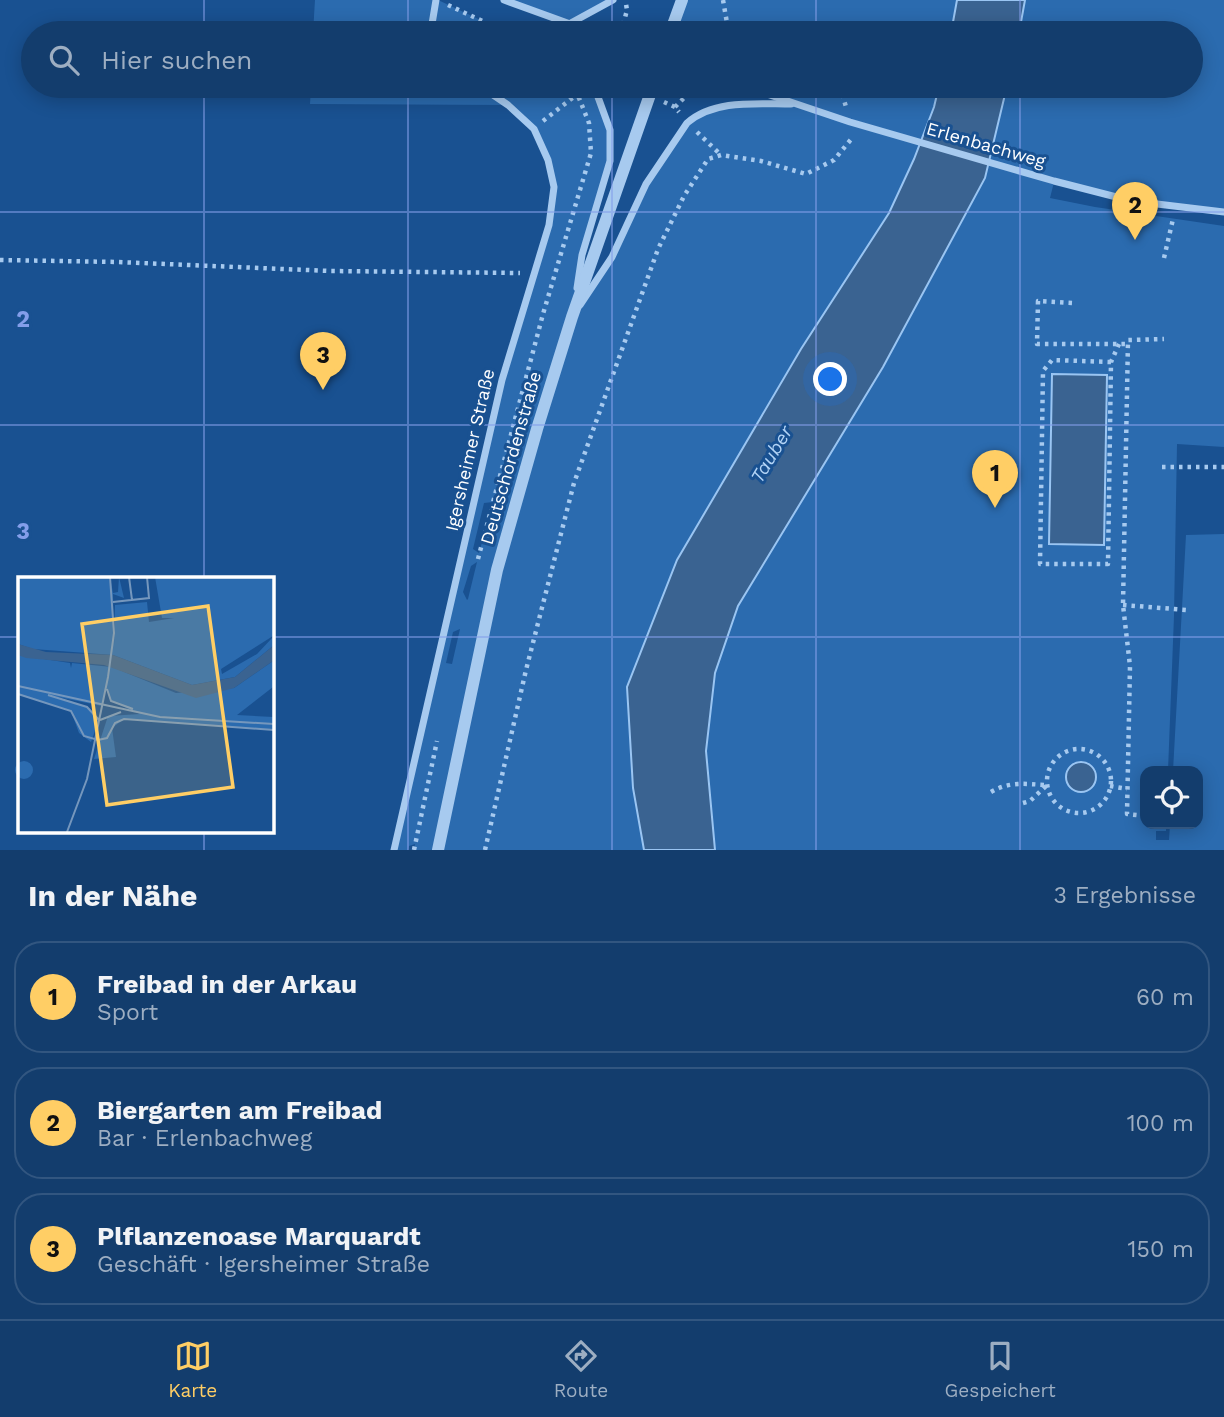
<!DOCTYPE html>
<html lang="de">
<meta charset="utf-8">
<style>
:root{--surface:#133d6d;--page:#204875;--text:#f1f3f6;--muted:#9daec2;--line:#325680;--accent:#ffce65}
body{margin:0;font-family:"Work Sans",sans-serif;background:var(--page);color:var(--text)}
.controls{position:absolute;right:21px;bottom:21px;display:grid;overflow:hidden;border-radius:14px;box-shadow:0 4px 18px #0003}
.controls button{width:63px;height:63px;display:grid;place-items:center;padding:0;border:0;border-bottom:2px solid var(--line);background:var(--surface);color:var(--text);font:35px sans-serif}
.you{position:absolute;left:831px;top:380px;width:24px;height:24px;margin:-18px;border:5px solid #fff;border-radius:50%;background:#1a73e8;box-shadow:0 0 0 10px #1a73e833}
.badge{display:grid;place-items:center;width:46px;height:46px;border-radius:50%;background:var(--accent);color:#111;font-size:23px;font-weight:700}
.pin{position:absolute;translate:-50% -58px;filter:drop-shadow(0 2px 4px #0008)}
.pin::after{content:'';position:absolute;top:37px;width:24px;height:21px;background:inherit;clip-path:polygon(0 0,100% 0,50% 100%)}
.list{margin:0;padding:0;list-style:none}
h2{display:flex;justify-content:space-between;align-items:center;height:91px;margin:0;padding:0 28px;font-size:30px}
h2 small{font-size:23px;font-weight:400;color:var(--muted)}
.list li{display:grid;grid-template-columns:46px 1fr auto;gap:21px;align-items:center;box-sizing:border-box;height:112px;margin:0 14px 14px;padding:0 14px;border:2px solid var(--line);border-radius:28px}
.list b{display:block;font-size:26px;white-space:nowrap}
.list p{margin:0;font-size:23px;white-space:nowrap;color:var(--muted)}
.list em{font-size:23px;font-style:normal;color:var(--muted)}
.icon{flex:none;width:38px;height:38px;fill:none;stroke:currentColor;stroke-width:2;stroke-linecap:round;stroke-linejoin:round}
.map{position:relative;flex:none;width:1224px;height:850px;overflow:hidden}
.search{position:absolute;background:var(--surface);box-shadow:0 4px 18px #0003;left:21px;right:21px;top:21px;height:77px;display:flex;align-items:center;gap:18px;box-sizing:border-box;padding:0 24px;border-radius:38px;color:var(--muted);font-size:26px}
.sheet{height:469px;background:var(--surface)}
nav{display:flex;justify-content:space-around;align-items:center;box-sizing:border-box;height:98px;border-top:2px solid var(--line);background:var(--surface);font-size:19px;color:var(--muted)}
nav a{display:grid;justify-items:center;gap:4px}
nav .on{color:var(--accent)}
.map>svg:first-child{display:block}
.green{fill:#2b6baf;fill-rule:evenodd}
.water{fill:#3a6391;stroke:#9ac5f2;stroke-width:2}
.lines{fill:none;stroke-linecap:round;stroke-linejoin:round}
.path{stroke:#a7caef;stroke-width:4.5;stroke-dasharray:3.5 5;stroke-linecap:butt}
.minor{stroke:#a7caef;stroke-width:7}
.tertiary{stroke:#a7caef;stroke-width:12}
.grid{fill:none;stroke:#839eea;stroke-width:2;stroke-opacity:0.55}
.labels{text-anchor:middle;stroke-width:6;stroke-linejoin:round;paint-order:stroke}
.street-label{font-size:18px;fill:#fff;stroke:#195191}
.water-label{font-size:19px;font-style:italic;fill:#b3d4f6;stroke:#195191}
.inset-road{fill:none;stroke:#7597bd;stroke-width:2}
.view{fill:#ffce65;fill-opacity:0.15;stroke:#ffce65;stroke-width:3.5}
.inset-edge{fill:none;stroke:#fff;stroke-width:3.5}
.grid-label{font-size:23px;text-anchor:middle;font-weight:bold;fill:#839eea;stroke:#195191;stroke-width:6;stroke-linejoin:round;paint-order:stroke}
</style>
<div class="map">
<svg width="1224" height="850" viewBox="0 0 1224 850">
<rect width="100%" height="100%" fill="#195191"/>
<g class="green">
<polygon points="315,0 438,0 508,33 313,33"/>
<polygon points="504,0 613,0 569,24"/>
<polygon points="682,0 957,0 951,33 670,33"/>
<polygon points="1025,0 1224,0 1224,212 1132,201 1054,182 1050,198 1095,207 1224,226 1224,447 1177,444 1174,616 1168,771 1145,771 1145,824 1166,824 1166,831 1156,831 1156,840 1169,840 1170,824 1198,824 1198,771 1173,771 1186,535 1224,534 1224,850 715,850 706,751 715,673 738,606 883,367 985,179 1007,86 1191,86 1191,33 1019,33"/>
<path d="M311,86h261l5,7 17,-7 16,44v31l-28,94 -9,60 39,-58 34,-73 50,-69 40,-12 59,1 -52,-18h196l-5,21 -20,52 -25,54 -88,136 -124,211 -50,127 6,101 11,62h-230l1,-6 -6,2 -1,4h-14l108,-470 47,-155 5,-38 -20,-58 -26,-24 -198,-1zM493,502v1l-14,50 -6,-4 11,-46zM477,562l-9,37 -1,1 -4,-8 8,-26zM460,629l-8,35 -6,-1 7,-31z"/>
</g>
<g class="water">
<polygon points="957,0 1025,0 1019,33 951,33"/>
<polygon points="939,86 1007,86 985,178 883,367 738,606 715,673 706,751 715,850 644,850 633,788 627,687 677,560 801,349 889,213 914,159 934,107"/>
<polygon points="1052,374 1107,375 1104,545 1049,544"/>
<circle cx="1081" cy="777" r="15"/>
</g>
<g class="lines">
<g class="path">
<polyline points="723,0 727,23 734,33"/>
<polyline points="448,5 508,33"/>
<polyline points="621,33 627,10 626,4"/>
<polyline points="626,86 637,90"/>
<polyline points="840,86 846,107"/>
<polyline points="664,102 675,107 679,112"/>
<polyline points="675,107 696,86"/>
<polyline points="543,121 580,92"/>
<polyline points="697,132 721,155"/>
<polyline points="1164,258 1173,219"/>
<polyline points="0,260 118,262 330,271 520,273"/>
<polyline points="1072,303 1038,301 1037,344 1128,344"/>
<polyline points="1111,362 1052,360 1043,371 1040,564 1108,564 1111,362 1119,344"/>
<polyline points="1162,467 1224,467"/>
<polyline points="478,559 543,314 591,153 589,123 577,93 572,86"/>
<polyline points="1123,605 1187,610"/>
<circle cx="1079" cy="781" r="32"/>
<polyline points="1110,786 1127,789"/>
<path d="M991,792c19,-11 34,-8 55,-7"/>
<polyline points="1023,803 1030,801 1046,786"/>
<polyline points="1145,816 1127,814 1130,666 1123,605 1128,340 1164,339"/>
<polyline points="414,850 437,741"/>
<polyline points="485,850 526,670 574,483 658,249 684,196 708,159 721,155 761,161 806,174 834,160 853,137"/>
</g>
<g class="minor">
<polyline points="504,0 595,33"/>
<polyline points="569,24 613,0"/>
<polyline points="434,33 432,24 436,0"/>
<polyline points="743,86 850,122 1054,181 1132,201 1224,212"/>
<polyline points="577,288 582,255 610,161 610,130 594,86"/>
<path d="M580,305l32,-48 34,-73 41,-61c27,-24 70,-19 104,-19"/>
<polyline points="394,850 502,380 549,225 554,187 548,160 534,129 508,105 480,86"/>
</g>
<g class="tertiary">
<polyline points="670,33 682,0"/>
<polyline points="438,850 497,570 537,429 572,317 653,86"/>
</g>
</g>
<path class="grid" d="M204,0v33M408,0v33M612,0v33M816,0v33M1020,0v33M204,86v493M408,86v764M612,86v764M816,86v764M1020,86v764M0,212h1224M0,425h1224M0,637h19M271,637h953M204,831v19"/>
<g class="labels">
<g class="street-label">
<text transform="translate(986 145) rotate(16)" y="6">Erlenbachweg</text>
<text transform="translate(470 450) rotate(-77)" y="6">Igersheimer Straße</text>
<text transform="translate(511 458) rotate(-74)" y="6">Deutschordenstraße</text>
</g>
<g class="water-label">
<text transform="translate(771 454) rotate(-59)" y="7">Tauber</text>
</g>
</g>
<g transform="translate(18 577)">
<rect width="256" height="256" fill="#195191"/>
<path d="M0,0h92l3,16 5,-1 1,-15 5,21 -11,-4 1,51 1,-40 32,-3 2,20 25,-4h-12l-7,-41h118v59l-52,33 1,5 35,-20 16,-17v9l-38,31 -43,8 -79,-30 -80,-6 -15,-5zM0,78l52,8 1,5 1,-5 40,4 64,26 58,-5 39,-27v26l-36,28 36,2v13l-149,-11 -12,9 4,29 -22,2 14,-43 32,-2 -29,-13 -5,-13 -4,18 -54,-11 39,12 12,13 -8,22 -12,-9 -8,-22 -53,-17zM-3 193a9 9 0 1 1 18 0a9 9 0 1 1-18 0Z" fill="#2b6baf"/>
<path d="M0,67l28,8 67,3 79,30 43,-8 38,-31v15l-39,27 -38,10 -92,-33 -78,-7 -8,-3z" fill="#3a6391"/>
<path class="inset-road" d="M111,0l3,23M95,25l36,-4 -2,-21M0,109l142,31 114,7M89,112l4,12 22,8M0,117l53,17 13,25 14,4 9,-2 8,-15 9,-4 150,11M30,118l39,12 12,13M82,143l21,-8M49,255l20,-53 21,-102 6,-44 -4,-56"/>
<path class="view" d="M190,29l25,181 -126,18 -25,-181z"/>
<rect width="256" height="256" class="inset-edge"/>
</g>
<g class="grid-label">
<text x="23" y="327">2</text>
<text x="23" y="539">3</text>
</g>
</svg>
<div class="controls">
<button><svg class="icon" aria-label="locate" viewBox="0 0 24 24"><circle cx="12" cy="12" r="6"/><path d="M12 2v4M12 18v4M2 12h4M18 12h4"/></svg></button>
</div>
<div class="you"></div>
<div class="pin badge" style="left:995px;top:508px">1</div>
<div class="pin badge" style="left:1135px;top:240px">2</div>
<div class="pin badge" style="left:323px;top:390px">3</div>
<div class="search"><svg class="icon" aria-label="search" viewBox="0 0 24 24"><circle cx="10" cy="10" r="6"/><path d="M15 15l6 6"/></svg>Hier suchen</div>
</div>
<section class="sheet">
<h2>In der Nähe<small>3 Ergebnisse</small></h2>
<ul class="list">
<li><span class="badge">1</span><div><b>Freibad in der Arkau</b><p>Sport</p></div><em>60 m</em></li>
<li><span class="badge">2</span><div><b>Biergarten am Freibad</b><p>Bar · Erlenbachweg</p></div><em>100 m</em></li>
<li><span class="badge">3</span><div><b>Plflanzenoase Marquardt</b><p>Geschäft · Igersheimer Straße</p></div><em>150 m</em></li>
</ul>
</section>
<nav>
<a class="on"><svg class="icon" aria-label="map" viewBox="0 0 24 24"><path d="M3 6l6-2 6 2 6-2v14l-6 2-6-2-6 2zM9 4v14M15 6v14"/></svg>Karte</a>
<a><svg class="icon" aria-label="directions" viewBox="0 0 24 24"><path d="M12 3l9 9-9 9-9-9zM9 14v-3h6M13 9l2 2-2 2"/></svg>Route</a>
<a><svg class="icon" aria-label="saved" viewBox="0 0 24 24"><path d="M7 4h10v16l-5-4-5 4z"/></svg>Gespeichert</a>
</nav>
